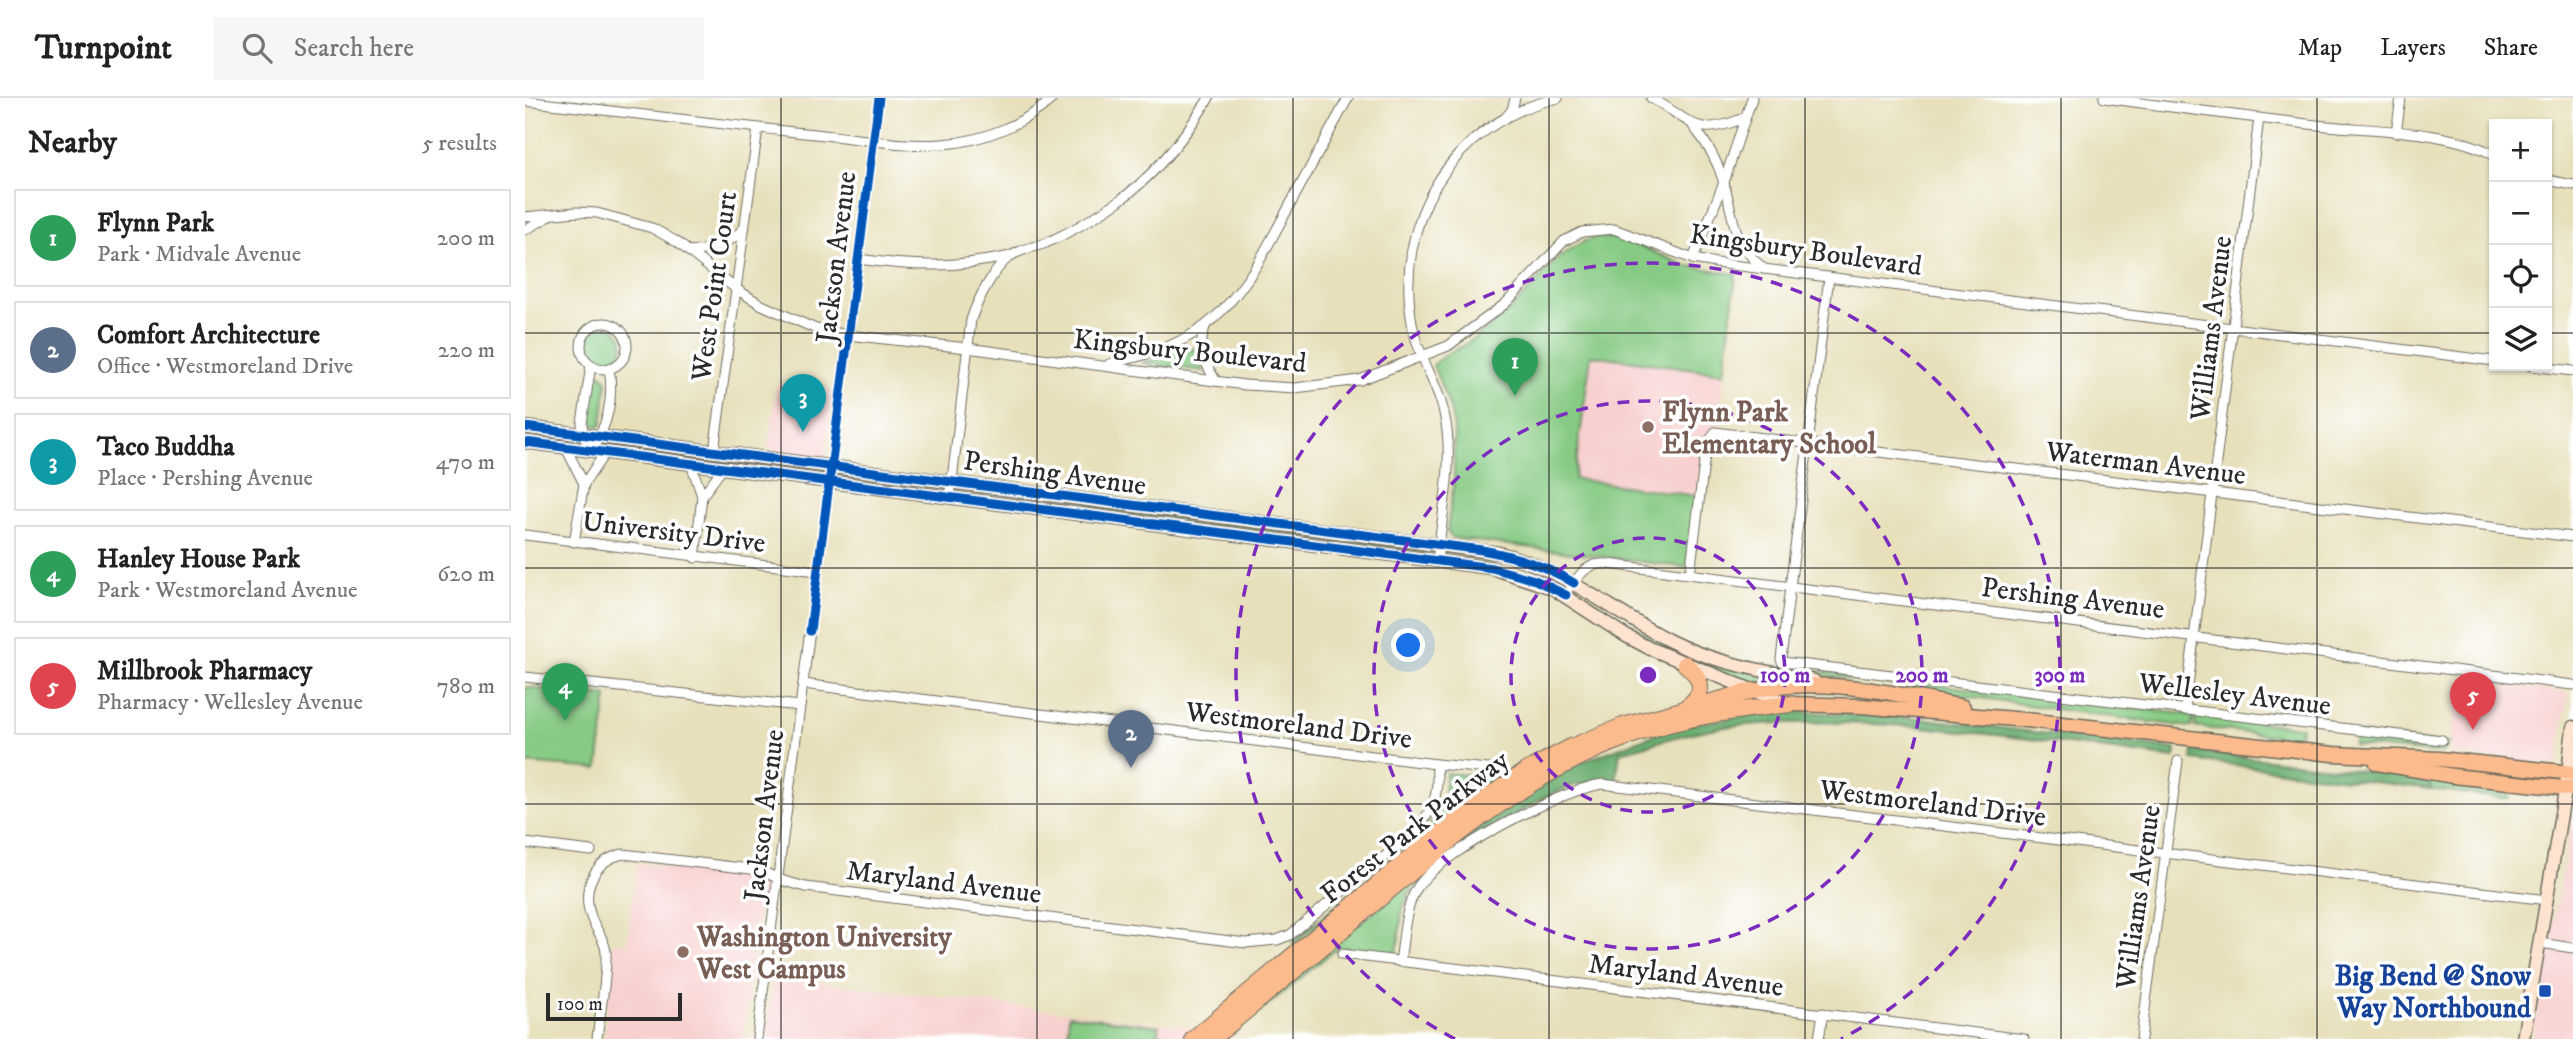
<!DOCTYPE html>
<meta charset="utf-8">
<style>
:root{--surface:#fff;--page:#f6f6f6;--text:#222;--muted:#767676;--line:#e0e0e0;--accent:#0f766e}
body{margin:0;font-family:"IM FELL DW Pica",serif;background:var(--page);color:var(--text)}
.controls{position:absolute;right:21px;top:21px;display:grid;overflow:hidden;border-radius:0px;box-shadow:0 2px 5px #0004}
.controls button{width:63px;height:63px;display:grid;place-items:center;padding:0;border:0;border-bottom:2px solid var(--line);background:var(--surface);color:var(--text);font:35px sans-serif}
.scale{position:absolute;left:21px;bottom:18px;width:136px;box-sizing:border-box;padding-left:7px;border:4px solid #2b2b2b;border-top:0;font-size:19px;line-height:24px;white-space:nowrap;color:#2b2b2b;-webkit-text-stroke:5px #fff;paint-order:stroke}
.you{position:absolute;left:884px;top:548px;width:24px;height:24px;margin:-18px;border:5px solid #fff;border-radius:50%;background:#1a73e8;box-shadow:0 0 0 10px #1a73e833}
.badge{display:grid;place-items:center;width:46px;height:46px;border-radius:50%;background:var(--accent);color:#fff;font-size:23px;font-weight:700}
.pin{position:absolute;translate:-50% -58px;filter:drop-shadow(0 2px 4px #0008)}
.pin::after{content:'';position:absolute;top:37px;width:24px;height:21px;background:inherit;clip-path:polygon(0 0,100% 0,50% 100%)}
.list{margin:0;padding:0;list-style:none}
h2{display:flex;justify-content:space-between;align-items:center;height:91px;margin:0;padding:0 28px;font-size:30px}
h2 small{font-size:23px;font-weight:400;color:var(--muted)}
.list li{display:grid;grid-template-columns:46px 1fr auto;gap:21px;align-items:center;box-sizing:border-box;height:98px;margin:0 14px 14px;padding:0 14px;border:2px solid var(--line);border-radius:0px}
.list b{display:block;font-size:26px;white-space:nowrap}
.list p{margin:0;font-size:23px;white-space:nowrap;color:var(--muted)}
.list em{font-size:23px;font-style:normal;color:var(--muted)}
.icon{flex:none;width:38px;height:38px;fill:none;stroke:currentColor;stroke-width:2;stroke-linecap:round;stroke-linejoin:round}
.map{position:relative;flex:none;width:2048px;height:941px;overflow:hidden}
header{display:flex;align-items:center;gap:42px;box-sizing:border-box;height:98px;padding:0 35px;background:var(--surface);border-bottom:2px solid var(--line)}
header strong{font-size:33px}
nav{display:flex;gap:38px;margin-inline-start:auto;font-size:24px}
.search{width:490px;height:63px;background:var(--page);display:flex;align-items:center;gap:18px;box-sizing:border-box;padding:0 24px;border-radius:0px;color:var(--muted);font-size:26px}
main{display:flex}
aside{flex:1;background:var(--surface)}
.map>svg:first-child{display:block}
.built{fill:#f7d0cf}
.green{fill:#86ca83;stroke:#587a57;stroke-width:2}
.forest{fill:#6cae71;stroke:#4c6c4e;stroke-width:2}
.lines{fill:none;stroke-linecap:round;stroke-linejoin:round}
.street-casing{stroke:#6d6a5d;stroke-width:11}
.secondary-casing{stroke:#6d6a5d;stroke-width:15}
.primary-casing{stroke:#6d6a5d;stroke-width:17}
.highway-casing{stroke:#6d6a5d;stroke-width:18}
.street{stroke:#fff;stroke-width:9}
.secondary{stroke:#fde4d1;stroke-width:12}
.primary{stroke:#fbbb8d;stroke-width:14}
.highway{stroke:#fbbb8d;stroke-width:16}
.cycleway-casing{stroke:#fff;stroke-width:13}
.cycleway{stroke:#0057b8;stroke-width:9}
.grid{fill:none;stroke:#2b2b2b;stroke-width:2;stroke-opacity:0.55}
.ring{fill:none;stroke:#7b2cbf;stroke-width:3.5;stroke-dasharray:12 9}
.education-dot{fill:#8d6e63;stroke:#fff;stroke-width:2.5}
.transit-dot{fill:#1a4fb4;stroke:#fff;stroke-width:2.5}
.labels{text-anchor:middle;stroke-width:7;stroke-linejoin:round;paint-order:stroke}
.street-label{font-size:28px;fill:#2b2b2b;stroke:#fff}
.education-label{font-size:28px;font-weight:bold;fill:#785e54;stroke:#fff;text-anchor:start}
.transit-label{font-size:28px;font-weight:bold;fill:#164399;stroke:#fff;text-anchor:end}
.centre{fill:#7b2cbf;stroke:#fff;stroke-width:3.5}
.ring-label{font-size:21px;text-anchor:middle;font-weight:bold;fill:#7b2cbf;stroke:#fff;stroke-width:7;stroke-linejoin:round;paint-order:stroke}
</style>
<header>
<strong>Turnpoint</strong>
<div class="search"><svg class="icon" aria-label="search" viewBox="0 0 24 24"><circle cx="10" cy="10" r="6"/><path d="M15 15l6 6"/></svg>Search here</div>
<nav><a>Map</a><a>Layers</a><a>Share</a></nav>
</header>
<main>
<aside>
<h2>Nearby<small>5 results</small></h2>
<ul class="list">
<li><span class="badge" style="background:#2e9e5b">1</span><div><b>Flynn Park</b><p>Park · Midvale Avenue</p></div><em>200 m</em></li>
<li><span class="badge" style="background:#5c6f8a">2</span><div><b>Comfort Architecture</b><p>Office · Westmoreland Drive</p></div><em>220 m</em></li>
<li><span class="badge" style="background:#0f9aa8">3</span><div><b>Taco Buddha</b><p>Place · Pershing Avenue</p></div><em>470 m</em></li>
<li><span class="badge" style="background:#2e9e5b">4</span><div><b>Hanley House Park</b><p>Park · Westmoreland Avenue</p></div><em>620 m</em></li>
<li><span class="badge" style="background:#e0444e">5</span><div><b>Millbrook Pharmacy</b><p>Pharmacy · Wellesley Avenue</p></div><em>780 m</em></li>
</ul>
</aside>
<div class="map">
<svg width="2048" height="941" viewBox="0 0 2048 941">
<rect width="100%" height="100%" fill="#fff"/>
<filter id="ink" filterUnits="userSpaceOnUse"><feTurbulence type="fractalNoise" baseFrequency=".0143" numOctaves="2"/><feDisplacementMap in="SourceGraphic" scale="14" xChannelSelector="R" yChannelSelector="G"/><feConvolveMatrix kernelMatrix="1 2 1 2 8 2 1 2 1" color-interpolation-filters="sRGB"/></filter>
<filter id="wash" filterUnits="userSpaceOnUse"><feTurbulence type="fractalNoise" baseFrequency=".00686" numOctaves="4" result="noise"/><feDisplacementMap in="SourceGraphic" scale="28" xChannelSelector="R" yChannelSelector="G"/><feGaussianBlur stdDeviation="1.57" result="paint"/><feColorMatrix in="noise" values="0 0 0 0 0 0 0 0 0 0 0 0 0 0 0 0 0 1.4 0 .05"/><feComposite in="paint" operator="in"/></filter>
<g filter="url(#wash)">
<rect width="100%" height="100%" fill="#e7e0bb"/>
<g class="built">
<polygon points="1066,256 1199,275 1194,327 1185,331 1180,340 1172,398 1049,381"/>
<polygon points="252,285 309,293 300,357 294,360 243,352"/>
<polygon points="1934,581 2040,594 2043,597 2033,663 2029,667 1924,656"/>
<polygon points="2048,714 2048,941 2007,941 2028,826"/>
<polygon points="112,765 224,778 241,784 240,799 233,818 218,938 240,941 79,941 88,844 102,846"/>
<polygon points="249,879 672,930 659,941 241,941"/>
</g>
<g class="green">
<path d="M1072,139l26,2 61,26 52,9 -12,99 -133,-18 -17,124 123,17 -9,69 -4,2 -231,-29 -6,-6 7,-52v-52l-4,-20 -17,-43c9,-11 28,-16 40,-26 14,-10 30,-21 42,-34 26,-26 44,-58 82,-68z"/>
<circle cx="80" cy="246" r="18"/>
<polygon points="671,250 673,264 679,273 616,265"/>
<polygon points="73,276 77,276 82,283 77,326 73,328 65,327 62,324 68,281"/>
<polygon points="77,345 287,373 291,376 77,350"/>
<polygon points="532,402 902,450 902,453 898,455 530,409"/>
<polygon points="1054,494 1114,532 1247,582 1225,587 1157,559 1112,538 1058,501 1054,498"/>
<path d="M1251,568l417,49 -1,12c-139,-16 -277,-41 -416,-58z"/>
<polygon points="0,589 82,598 73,671 0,665"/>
<polygon points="1671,617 1776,629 1775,635 1772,635 1771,640 1670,629"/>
<polygon points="1829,635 1920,646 1925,644 1918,654 1913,655 1829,647"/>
<polygon points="1025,648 1026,653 965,688 939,706 769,846 767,844 898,734 915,711 919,697 921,675 972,679"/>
<polygon points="1906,681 1975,690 1975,696 1984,697 1984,701 1905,691"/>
<path d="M939,739l4,4c-27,20 -58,36 -66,71 -2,13 -2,26 -5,39l-8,3 -51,-7 -105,87 -6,-1z"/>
<polygon points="544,917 634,928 633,941 542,941"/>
</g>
<g class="forest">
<path d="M1259,613l134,7 258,31 -1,9c-149,-18 -301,-47 -451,-31 -34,4 -70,17 -104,25l-4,28 -42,5 -25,10 -81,46 -4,-4 109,-72 105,-39z"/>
<polygon points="1668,653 1906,681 1905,691 1667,662"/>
</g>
</g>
<g filter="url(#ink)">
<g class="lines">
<g class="street-casing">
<g id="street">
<path d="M1126,0c43,23 42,41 93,20"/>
<path d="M1579,0c74,10 148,20 223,28 52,5 122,4 167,29"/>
<path d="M0,3c97,11 193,23 290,33 42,4 86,13 127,10 39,-2 83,-20 111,-46"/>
<polyline points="981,19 987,12 990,0"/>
<path d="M1168,28c14,17 24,33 30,54 12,38 7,60 41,89"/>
<polyline points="1871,35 1876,0"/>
<polyline points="2022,82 2048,87"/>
<polyline points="0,119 51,114 72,115 127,130 152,144 211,191 237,207 291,231 323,237 442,250 720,287 770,290 835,282 923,248 980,206 1039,143 1057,134 1089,131 1168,161 1191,165 1969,263"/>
<polyline points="0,132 23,119"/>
<path d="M166,154c25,-4 36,-6 53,-24"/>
<path d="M333,161c57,8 96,9 153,-3"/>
<polyline points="1168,161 1199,84 1227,0"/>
<polyline points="1304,179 1256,561 1257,564 1917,642"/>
<circle cx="79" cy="248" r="23"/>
<path d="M680,229c-8,20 0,37 11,54"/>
<path d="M584,266c75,-17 110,-36 151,-104l88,-162"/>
<polyline points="2006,268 2048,273"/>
<polyline points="41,350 59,386"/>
<polyline points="65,353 58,336 57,325 66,267"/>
<path d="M65,353c18,-23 24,-54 19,-83"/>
<polyline points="189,353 233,30"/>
<polyline points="166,366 177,398 170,460"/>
<polyline points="177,398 198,370"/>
<path d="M425,399l21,-177c6,-19 23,-53 40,-64 9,-7 25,-9 35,-13 25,-11 48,-25 70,-40 39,-27 69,-66 93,-105"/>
<polyline points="0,437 292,473"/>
<polyline points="49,444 59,386 80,355"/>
<path d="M912,463c5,-48 18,-101 7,-148 -6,-29 -25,-55 -31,-85 -21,-105 38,-206 145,-230"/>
<polyline points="1165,476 1181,349 1190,334 2048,439"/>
<path d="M1046,489c10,-15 18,-25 37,-23l965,121"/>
<polyline points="0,579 275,608"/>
<polyline points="278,586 911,666 974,672"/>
<polyline points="1660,612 1734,20"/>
<polyline points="0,745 66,753"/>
<polyline points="2015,845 2048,850"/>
<polyline points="817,856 1499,941"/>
<path d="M875,864c4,-24 4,-53 17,-74 21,-35 144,-98 185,-104l945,116"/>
<polyline points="232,940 354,0"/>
<path d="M72,941c3,-28 10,-59 9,-87 -1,-13 -11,-23 -15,-35 -10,-28 3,-57 32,-63l136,16 25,11 22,6 440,56 31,-3 13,-5 122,-101c21,-21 28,-40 24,-70"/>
<polyline points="1294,941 1298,915"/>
<polyline points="1616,941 1653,663"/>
</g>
</g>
<g class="secondary-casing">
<g id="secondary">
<path d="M0,329l974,126c66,16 112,58 171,88 46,23 95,30 144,40"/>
<polyline points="0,344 967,470 1027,490 1101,538 1126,551 1259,605"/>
<polyline points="1998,941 2043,675 2048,629"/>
</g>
</g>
<g class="primary-casing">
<g id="primary">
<path d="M1227,593c71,-15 142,2 211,16"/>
<polyline points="1266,606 1336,608 1501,622 1808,656 1915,661 2048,675"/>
<polyline points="1852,665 1928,678 2048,691"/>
</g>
</g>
<g class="highway-casing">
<g id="highway">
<path d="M1160,566c18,15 22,29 0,44"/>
<polyline points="668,941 936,717 1001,673 1046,649 1098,628 1227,593"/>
<path d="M687,941c60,-49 119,-100 179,-150 74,-62 147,-120 239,-153 52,-19 106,-26 161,-32"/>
</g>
</g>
<use href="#street" class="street"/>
<use href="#secondary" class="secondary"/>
<use href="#primary" class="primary"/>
<use href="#highway" class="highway"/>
<g class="cycleway-casing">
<g id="cycleway">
<path d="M0,329l957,123c33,6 63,15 92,33"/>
<polyline points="0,344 967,470 1010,482 1041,497"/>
<polyline points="285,533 354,0"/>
</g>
</g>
<use href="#cycleway" class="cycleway"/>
</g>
</g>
<path class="grid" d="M256,0v941M512,0v941M768,0v941M1024,0v941M1280,0v941M1536,0v941M1792,0v941M0,235h1969M2022,235h26M0,470h2048M0,706h2048"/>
<g class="ring">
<circle cx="1123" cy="577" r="137"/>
<circle cx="1123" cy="577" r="274"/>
<path d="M930 941A412 412 0 1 1 1316 941"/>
</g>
<g class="education-dot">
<circle cx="1123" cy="329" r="7"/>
<circle cx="158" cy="854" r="7"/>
</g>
<rect class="transit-dot" x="2013" y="886" width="14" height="14" rx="3.5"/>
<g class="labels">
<g class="street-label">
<text transform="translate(1281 151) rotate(8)" y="10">Kingsbury Boulevard</text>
<text transform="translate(310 159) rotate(-83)" y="10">Jackson Avenue</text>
<text transform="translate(188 188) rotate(-82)" y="10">West Point Court</text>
<text transform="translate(1685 230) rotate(-83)" y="10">Williams Avenue</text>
<text transform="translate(665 252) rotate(6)" y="10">Kingsbury Boulevard</text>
<text transform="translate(1621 364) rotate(7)" y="10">Waterman Avenue</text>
<text transform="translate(530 374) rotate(8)" y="10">Pershing Avenue</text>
<text transform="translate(149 433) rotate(7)" y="10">University Drive</text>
<text transform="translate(1548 499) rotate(7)" y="10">Pershing Avenue</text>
<text transform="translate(1710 595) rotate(7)" y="10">Wellesley Avenue</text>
<text transform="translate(774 626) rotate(7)" y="10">Westmoreland Drive</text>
<text transform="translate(1408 704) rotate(7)" y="10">Westmoreland Drive</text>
<text transform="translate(238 717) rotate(-83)" y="10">Jackson Avenue</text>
<text transform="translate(889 728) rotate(-38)" y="10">Forest Park Parkway</text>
<text transform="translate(419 783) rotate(7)" y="10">Maryland Avenue</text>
<text transform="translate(1612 799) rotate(-82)" y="10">Williams Avenue</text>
<text transform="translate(1161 876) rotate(7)" y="10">Maryland Avenue</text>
</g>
<g class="education-label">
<text x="1137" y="323">Flynn Park<tspan x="1137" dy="32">Elementary School</tspan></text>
<text x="172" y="848">Washington University<tspan x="172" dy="32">West Campus</tspan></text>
</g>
<g class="transit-label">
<text x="2006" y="887">Big Bend @ Snow<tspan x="2006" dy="32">Way Northbound</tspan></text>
</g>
</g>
<circle cx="1123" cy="577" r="10" class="centre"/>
<g class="ring-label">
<text x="1260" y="584">100 m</text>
<text x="1397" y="584">200 m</text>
<text x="1535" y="584">300 m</text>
</g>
</svg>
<div class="controls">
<button>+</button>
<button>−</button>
<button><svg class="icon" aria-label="locate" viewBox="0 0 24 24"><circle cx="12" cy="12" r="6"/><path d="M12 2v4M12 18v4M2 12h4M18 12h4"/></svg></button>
<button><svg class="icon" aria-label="layers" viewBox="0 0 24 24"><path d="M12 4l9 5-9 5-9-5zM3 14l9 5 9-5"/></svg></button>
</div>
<div class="scale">100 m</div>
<div class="you"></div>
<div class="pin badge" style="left:990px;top:298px;background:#2e9e5b">1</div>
<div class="pin badge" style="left:606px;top:670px;background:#5c6f8a">2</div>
<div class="pin badge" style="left:278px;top:334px;background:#0f9aa8">3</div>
<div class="pin badge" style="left:40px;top:623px;background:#2e9e5b">4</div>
<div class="pin badge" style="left:1948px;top:632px;background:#e0444e">5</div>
</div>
</main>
